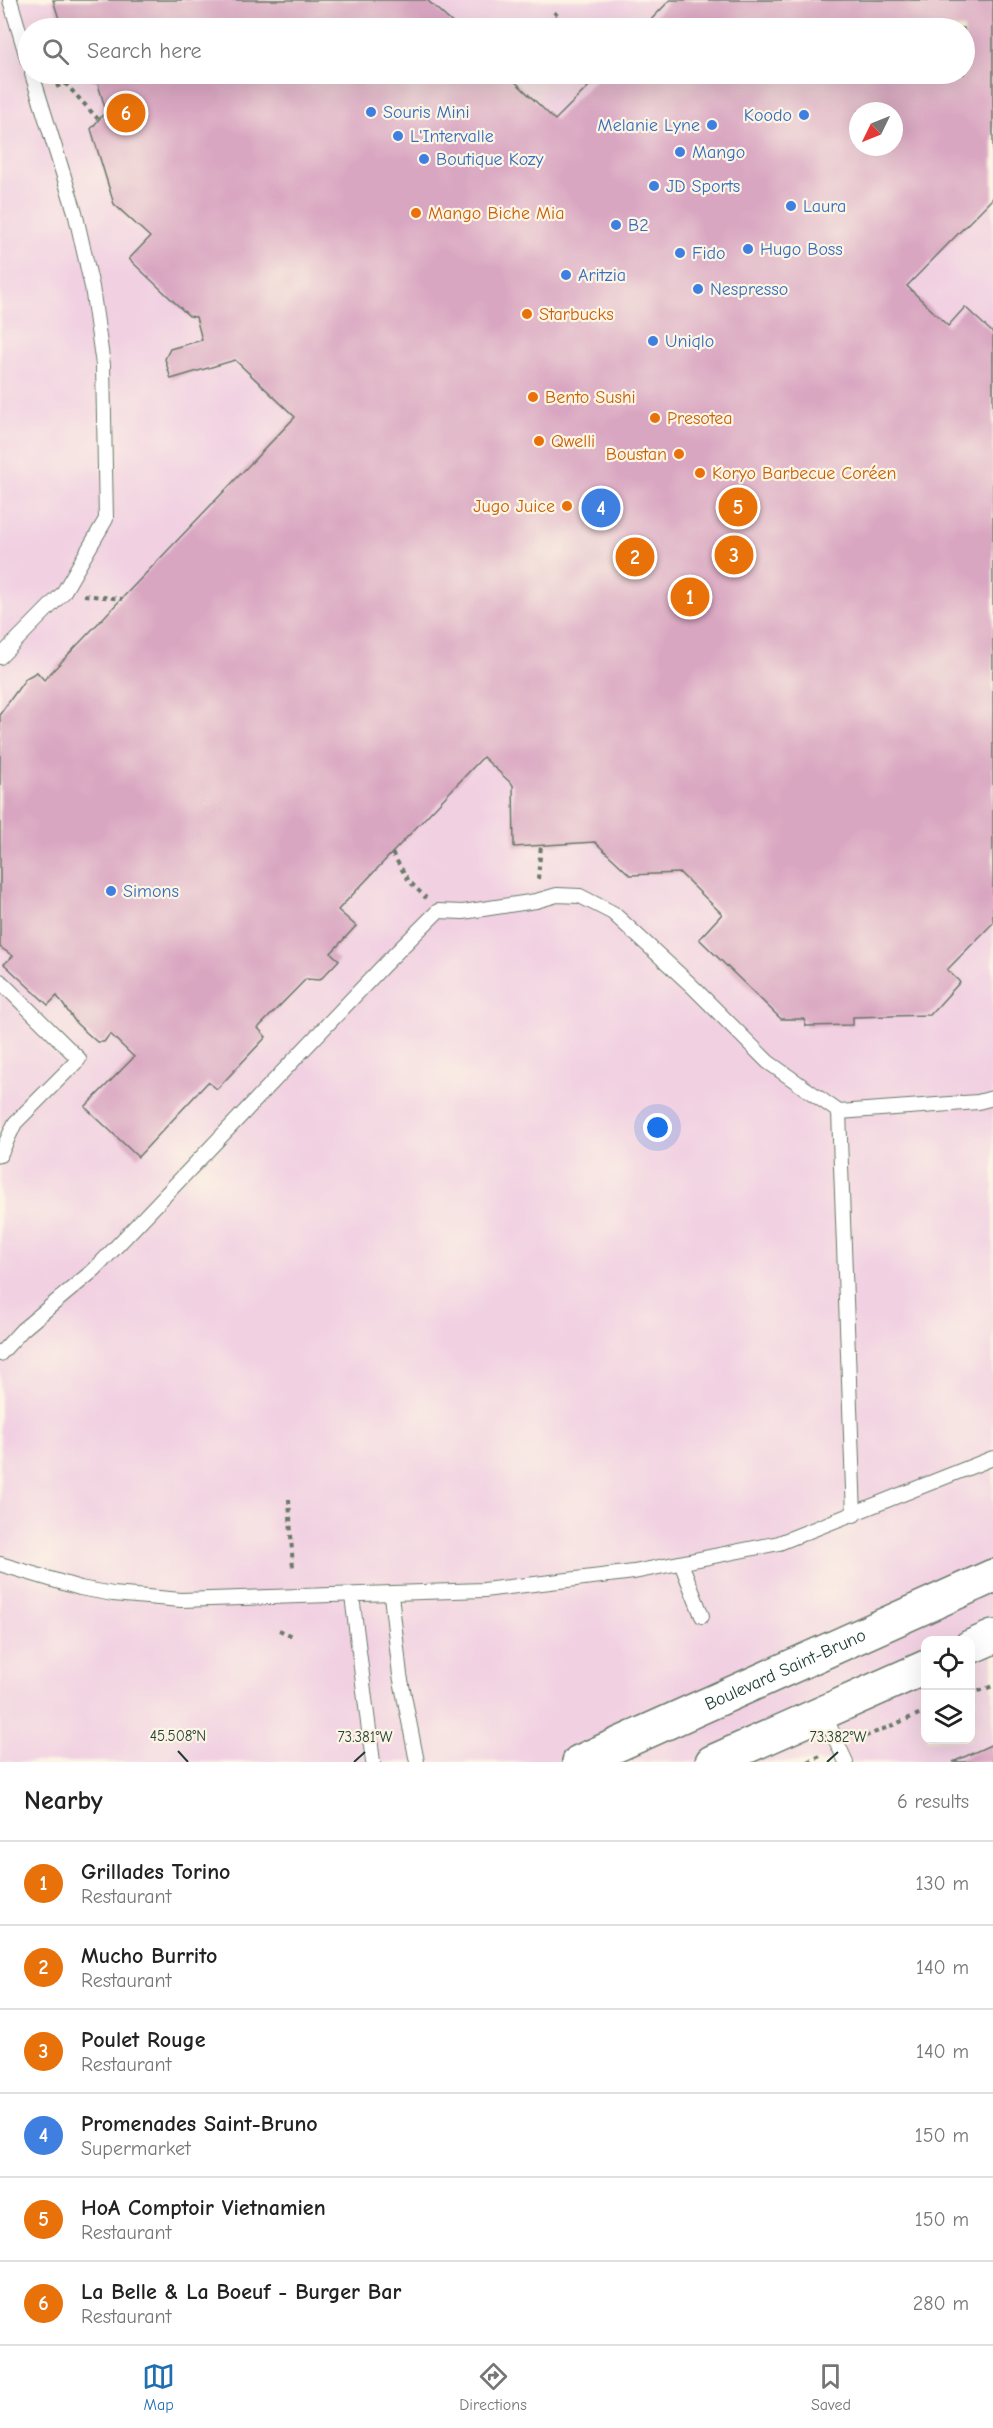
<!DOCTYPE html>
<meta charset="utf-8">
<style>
:root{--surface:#fff;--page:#f6f6f6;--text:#222;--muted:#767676;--line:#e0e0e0;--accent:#1f6fb2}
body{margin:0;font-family:"Comic Neue",sans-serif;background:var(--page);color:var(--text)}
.controls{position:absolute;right:18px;bottom:18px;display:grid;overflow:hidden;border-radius:12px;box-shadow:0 6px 24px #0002}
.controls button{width:54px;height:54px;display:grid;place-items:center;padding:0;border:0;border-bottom:2px solid var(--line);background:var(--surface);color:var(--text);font:30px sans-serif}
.compass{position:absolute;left:849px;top:102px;width:54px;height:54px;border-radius:50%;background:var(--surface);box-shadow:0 6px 24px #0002;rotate:227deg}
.you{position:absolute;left:658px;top:1128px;width:21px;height:21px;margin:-15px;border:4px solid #fff;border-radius:50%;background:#1a73e8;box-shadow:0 0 0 9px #1a73e833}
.badge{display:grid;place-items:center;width:39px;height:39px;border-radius:50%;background:var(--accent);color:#fff;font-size:20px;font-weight:700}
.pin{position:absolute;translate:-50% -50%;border:3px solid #fff;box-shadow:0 2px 6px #0006}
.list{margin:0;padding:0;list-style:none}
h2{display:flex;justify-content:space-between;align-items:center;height:78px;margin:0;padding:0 24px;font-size:26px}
h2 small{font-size:20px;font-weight:400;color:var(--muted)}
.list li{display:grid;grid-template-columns:39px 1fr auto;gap:18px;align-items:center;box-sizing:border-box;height:84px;padding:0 24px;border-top:2px solid var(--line)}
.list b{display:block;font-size:22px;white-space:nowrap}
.list p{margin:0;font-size:20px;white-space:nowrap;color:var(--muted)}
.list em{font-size:20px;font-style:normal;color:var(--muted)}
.icon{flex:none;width:33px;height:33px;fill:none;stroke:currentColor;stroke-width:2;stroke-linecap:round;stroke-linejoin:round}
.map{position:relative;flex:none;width:993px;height:1762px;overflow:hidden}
.search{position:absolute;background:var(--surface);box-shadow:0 6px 24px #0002;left:18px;right:18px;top:18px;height:66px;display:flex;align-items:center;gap:15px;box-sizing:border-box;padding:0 21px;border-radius:33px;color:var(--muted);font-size:22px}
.sheet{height:582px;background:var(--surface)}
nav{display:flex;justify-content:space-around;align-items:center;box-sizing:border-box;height:84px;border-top:2px solid var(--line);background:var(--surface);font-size:16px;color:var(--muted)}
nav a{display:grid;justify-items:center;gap:3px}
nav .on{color:var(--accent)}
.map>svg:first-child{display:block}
.built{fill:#f1d0e2;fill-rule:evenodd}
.building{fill:#d9a6c1;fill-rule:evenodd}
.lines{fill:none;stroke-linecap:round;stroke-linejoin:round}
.service-casing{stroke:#687969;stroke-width:16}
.tertiary-casing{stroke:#687969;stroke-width:36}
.path{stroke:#687969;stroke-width:4;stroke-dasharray:4.5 4.5;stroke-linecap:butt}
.service{stroke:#fff;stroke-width:14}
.tertiary{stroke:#fff;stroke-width:33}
.ticks{fill:none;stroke:#1f3d34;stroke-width:2}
.shop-dot{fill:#3f7fe0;stroke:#fcf5e5;stroke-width:2}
.food-dot{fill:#e8710a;stroke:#fcf5e5;stroke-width:2}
.labels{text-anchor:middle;stroke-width:4.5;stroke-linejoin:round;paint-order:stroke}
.shop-label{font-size:18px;fill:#366cbe;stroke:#fcf5e5;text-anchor:start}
.food-label{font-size:18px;fill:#c56008;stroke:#fcf5e5;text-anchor:start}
.street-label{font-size:18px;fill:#1f3d34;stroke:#fcf5e5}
.ticks-label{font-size:15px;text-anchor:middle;fill:#1f3d34;stroke:#fcf5e5;stroke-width:4.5;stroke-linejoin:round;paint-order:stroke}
</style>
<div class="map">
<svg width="993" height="1762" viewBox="0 0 993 1762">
<rect width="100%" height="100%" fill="#fcf5e5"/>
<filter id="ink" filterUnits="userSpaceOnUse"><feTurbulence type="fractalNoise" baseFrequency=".0167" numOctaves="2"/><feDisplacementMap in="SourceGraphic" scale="12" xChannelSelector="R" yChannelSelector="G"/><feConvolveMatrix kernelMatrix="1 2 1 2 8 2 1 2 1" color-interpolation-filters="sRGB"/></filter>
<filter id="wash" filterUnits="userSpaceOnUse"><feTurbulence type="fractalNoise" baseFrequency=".008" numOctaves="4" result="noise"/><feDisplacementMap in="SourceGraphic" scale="24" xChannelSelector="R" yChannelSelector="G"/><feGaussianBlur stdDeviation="1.35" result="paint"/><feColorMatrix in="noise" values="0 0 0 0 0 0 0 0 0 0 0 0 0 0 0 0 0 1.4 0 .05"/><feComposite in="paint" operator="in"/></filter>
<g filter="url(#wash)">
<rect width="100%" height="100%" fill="#f1e8cc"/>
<path class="built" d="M0,0h993v1762h-993zM28,28h936v46h-936zM858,111h36v36h-36zM926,1640h44v100h-44z"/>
<g id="blocks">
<g class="building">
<polygon points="53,0 427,0 458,28 62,28"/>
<path d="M670,0h323v198l-86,88 41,40 17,-19 28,26v590l-46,47 13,12 -30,33 -77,2v8l-47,1 -2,-7h-23l-82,-80 23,-25 -42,-41 -50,2 -35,-33 -81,5 -1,-62 -30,-28 -145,153 18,16 -25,27 8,7 -19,20 -14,-1 -48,49 8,9 -49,52 -9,-7 -70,75 -53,-50 49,-50 -24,-23 -6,8h-7l-20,-18 -20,-28 -9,9 -44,-41 9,-8 -13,-9v-233l26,-36 11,-6 7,8 251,-263 -60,-57 -64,19 -6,-20 5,-10 32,-9 -6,-23 -7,-1 -60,-57 21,-22 -36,-33 -23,-75 15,-18 -11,-37h412l48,46 46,-46h363v-46h-321zM858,111h36v36h-36z"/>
<polygon points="993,1744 993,1762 953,1762"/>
</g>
</g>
</g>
<g filter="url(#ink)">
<use href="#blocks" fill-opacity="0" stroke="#687969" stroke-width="1.5"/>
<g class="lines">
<g class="service-casing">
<g id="service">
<polyline points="10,0 28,61"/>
<polyline points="0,657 63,593 106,519 103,365 92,287 75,212 32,74"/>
<polyline points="0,981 79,1059 15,1123 0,1155"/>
<polyline points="839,1112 854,1515"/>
<polyline points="0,1354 22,1330 95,1269 385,964 438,911 463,912 536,901 557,895 580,896 613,913 691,985 768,1062 839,1112 978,1102 993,1098"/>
<polyline points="681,1563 702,1616"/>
<polyline points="0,1564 80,1588 113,1594 181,1600 484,1590 634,1572 779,1543 993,1458"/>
<polyline points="391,1595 400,1675 417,1762"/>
<polyline points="352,1596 373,1762"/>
<polyline points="823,1712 846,1762"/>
</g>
</g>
<g class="tertiary-casing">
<g id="tertiary">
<polyline points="970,1647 993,1637"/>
<path id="s1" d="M579,1762l414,-186"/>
<polyline points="712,1762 926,1667"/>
</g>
</g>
<g class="path">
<polyline points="554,12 569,28"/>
<polyline points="65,83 98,119"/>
<polyline points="56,87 65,83 98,82"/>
<polyline points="84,595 122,599"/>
<polyline points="392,853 409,881 426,898"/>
<polyline points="538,879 541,845"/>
<polyline points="289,1499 293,1570"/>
<polyline points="279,1630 295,1637"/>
<polyline points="970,1694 993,1686"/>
<polyline points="857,1740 926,1711"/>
<polyline points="808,1762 820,1756"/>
</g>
<use href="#service" class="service"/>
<use href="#tertiary" class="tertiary"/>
</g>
</g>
<path class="ticks" d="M178,1751l10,11M354,1762l11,-10M827,1762l11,-10"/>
<g class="shop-dot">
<circle cx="371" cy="112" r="6"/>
<circle cx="804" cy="115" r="6"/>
<circle cx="712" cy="125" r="6"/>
<circle cx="398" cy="136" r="6"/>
<circle cx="680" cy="152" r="6"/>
<circle cx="424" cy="159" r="6"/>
<circle cx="654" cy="186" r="6"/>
<circle cx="791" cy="206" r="6"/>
<circle cx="616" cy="225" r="6"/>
<circle cx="748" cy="249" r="6"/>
<circle cx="680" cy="253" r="6"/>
<circle cx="566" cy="275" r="6"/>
<circle cx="698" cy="289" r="6"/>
<circle cx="653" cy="341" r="6"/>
<circle cx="111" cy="891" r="6"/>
</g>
<g class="food-dot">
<circle cx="416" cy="213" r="6"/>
<circle cx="527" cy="314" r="6"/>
<circle cx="533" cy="397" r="6"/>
<circle cx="655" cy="418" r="6"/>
<circle cx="539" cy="441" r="6"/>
<circle cx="679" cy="454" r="6"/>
<circle cx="700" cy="473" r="6"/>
<circle cx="567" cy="506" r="6"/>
</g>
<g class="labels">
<g class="shop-label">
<text x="383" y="118">Souris Mini</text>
<text x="792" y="121" text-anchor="end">Koodo</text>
<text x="700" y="131" text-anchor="end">Melanie Lyne</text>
<text x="410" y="142">L'Intervalle</text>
<text x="692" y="158">Mango</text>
<text x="436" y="165">Boutique Kozy</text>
<text x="666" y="192">JD Sports</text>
<text x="803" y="212">Laura</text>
<text x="628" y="231">B2</text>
<text x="760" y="255">Hugo Boss</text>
<text x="692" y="259">Fido</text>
<text x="578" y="281">Aritzia</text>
<text x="710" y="295">Nespresso</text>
<text x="665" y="347">Uniqlo</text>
<text x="123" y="897">Simons</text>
</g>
<g class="food-label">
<text x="428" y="219">Mango Biche Mia</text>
<text x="539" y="320">Starbucks</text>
<text x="545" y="403">Bento Sushi</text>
<text x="667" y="424">Presotea</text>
<text x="551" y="447">Qwelli</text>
<text x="667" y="460" text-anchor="end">Boustan</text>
<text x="712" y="479">Koryo Barbecue Coréen</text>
<text x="555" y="512" text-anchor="end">Jugo Juice</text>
</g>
<g class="street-label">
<text dy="6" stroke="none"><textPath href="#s1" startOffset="226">Boulevard Saint-Bruno</textPath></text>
</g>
</g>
<g class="ticks-label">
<text x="178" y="1741">45.508°N</text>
<text x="365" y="1742">73.381°W</text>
<text x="838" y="1742">73.382°W</text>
</g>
</svg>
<div class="controls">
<button><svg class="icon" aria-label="locate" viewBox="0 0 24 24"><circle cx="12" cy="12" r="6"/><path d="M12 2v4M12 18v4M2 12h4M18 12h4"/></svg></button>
<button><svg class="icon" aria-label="layers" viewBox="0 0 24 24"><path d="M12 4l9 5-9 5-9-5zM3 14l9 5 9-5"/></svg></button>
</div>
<svg class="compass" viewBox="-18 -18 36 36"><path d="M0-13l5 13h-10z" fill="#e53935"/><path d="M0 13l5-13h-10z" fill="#767676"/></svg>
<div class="you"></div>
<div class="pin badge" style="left:690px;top:597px;background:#e8710a">1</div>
<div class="pin badge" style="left:635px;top:557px;background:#e8710a">2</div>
<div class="pin badge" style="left:734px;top:555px;background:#e8710a">3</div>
<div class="pin badge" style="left:601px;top:508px;background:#3f7fe0">4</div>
<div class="pin badge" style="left:738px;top:507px;background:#e8710a">5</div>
<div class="pin badge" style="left:126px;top:113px;background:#e8710a">6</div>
<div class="search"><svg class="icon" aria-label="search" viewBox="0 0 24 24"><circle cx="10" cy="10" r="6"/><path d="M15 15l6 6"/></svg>Search here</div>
</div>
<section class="sheet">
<h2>Nearby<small>6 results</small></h2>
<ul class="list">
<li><span class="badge" style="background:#e8710a">1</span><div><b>Grillades Torino</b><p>Restaurant</p></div><em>130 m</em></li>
<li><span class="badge" style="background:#e8710a">2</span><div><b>Mucho Burrito</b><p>Restaurant</p></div><em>140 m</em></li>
<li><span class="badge" style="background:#e8710a">3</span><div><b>Poulet Rouge</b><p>Restaurant</p></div><em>140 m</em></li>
<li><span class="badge" style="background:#3f7fe0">4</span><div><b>Promenades Saint-Bruno</b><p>Supermarket</p></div><em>150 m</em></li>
<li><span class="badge" style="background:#e8710a">5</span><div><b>HoA Comptoir Vietnamien</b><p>Restaurant</p></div><em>150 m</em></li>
<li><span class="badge" style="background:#e8710a">6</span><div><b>La Belle &amp; La Boeuf - Burger Bar</b><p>Restaurant</p></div><em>280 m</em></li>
</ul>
</section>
<nav>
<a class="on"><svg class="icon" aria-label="map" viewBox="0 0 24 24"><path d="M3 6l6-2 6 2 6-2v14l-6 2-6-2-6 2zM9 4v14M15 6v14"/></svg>Map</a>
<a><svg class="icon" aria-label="directions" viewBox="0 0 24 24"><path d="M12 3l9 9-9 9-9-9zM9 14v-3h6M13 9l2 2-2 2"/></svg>Directions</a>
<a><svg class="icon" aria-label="saved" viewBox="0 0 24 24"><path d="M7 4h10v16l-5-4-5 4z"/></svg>Saved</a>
</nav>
